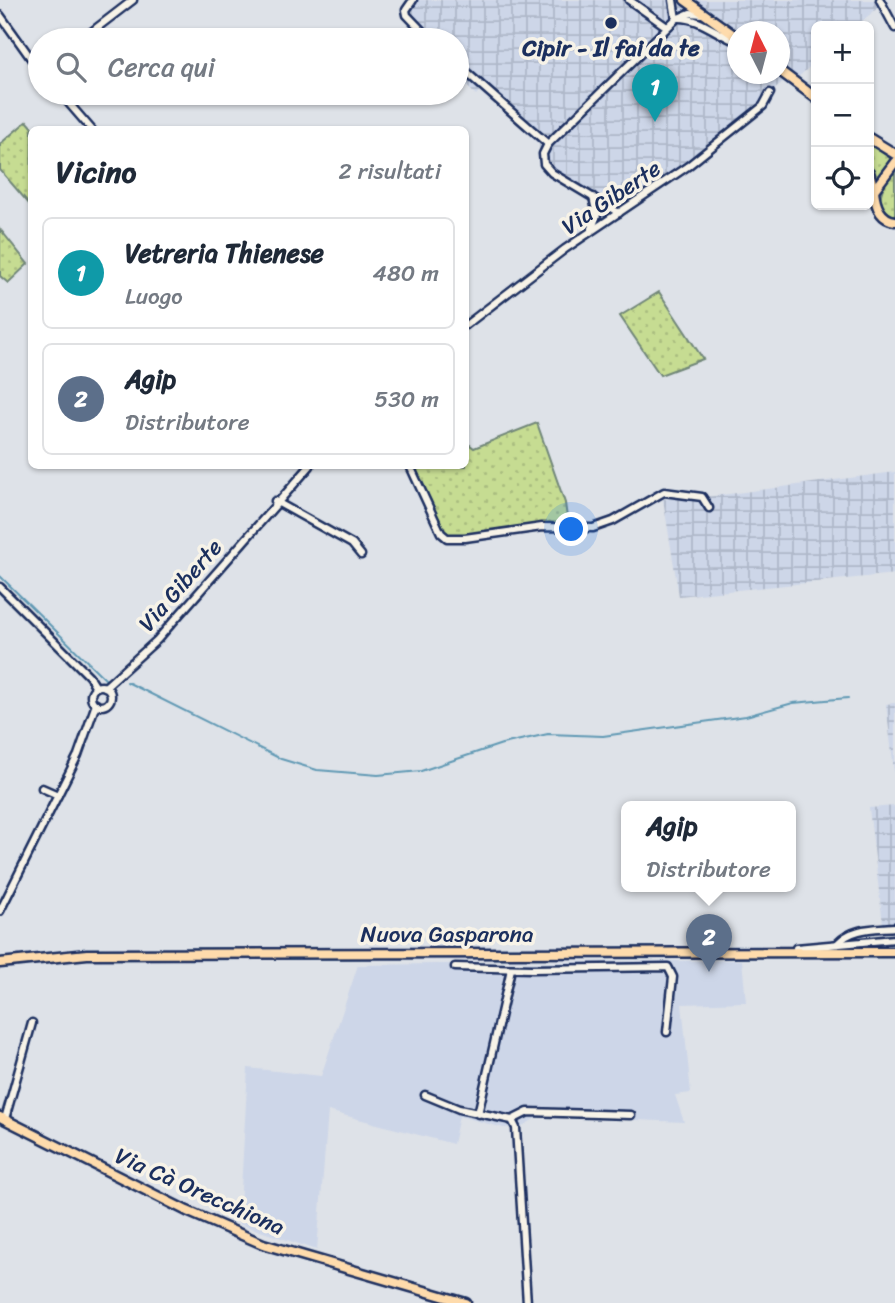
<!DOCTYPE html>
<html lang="it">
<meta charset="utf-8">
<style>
:root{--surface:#fff;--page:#f2f2f3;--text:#1f2937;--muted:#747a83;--line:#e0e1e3;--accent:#1b2f5e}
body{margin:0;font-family:Sriracha,sans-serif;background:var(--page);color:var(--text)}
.controls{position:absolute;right:21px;top:21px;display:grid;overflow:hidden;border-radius:10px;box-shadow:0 2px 5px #0004}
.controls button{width:63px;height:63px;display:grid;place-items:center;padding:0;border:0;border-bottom:2px solid var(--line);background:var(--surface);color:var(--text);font:35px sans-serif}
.compass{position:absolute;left:727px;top:21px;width:63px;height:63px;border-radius:50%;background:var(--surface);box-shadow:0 2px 5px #0004;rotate:354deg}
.you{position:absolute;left:572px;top:530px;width:24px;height:24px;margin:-18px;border:5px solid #fff;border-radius:50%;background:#1a73e8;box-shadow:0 0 0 10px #1a73e833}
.badge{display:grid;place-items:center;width:46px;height:46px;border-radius:50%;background:var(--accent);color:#fff;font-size:23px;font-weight:700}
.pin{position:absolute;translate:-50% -58px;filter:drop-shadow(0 2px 4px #0008)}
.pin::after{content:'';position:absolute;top:37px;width:24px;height:21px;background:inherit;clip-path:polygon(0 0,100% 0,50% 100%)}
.popup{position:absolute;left:621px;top:801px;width:175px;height:91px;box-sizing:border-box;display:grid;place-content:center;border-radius:10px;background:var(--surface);filter:drop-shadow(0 2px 5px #0005);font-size:23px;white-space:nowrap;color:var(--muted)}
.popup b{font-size:26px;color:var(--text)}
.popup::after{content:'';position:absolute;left:50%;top:100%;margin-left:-14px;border:14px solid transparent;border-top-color:var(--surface)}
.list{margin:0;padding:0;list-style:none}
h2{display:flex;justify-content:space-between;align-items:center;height:91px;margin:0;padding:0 28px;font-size:30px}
h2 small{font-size:23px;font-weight:400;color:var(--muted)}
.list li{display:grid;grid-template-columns:46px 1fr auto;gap:21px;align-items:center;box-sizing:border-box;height:112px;margin:0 14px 14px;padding:0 14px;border:2px solid var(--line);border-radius:10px}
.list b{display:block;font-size:26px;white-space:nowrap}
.list p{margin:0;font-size:23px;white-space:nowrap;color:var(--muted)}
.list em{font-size:23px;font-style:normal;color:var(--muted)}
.icon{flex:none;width:38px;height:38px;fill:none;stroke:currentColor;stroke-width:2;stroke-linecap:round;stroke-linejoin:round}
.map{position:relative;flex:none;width:895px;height:1303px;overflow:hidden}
.search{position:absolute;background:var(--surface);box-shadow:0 2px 5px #0004;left:28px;top:28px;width:441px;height:77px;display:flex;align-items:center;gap:18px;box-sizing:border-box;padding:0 24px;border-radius:38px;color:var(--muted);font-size:26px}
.panel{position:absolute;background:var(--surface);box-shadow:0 2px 5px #0004;left:28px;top:126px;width:441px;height:343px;border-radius:10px}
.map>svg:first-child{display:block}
.built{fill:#cdd6e8}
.industrial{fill:url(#industrial-grid)}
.grass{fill:url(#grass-dots);stroke:#708678;stroke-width:2}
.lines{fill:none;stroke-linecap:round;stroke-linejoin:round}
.stream{stroke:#6199b4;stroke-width:2}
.minor-casing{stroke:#1b2f5e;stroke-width:11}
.major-casing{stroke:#1b2f5e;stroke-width:13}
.minor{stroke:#f7f3e8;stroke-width:6}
.major{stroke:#fedbac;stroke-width:8}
.poi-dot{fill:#1b2f5e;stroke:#f7f3e8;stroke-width:2.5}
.labels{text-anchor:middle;stroke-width:7;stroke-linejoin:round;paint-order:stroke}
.poi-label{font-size:23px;font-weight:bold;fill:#1b2f5e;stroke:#f7f3e8}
.street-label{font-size:23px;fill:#1b2f5e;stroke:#f7f3e8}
</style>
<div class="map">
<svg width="895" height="1303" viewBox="0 0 895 1303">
<defs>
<pattern id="industrial-grid" width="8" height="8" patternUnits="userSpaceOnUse" patternTransform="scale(1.75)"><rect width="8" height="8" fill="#cdd6e8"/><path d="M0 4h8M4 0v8" fill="none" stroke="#afb8c9"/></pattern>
<pattern id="grass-dots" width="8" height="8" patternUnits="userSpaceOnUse" patternTransform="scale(1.75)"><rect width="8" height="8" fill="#c6dc92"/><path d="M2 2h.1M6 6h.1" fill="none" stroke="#aabd80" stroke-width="1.8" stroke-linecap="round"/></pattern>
</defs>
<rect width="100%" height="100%" fill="#dee2e8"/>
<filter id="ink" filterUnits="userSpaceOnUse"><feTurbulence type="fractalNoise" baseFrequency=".0143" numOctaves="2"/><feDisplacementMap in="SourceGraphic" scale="14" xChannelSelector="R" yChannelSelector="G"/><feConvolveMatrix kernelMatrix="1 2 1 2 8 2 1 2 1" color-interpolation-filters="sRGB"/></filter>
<g filter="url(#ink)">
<polygon class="built" points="742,960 746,1002 682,1004 691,1093 675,1095 684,1122 540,1116 522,1126 504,1128 459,1116 453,1144 328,1111 317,1250 239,1224 248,1068 321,1076 358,965"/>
<g class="industrial">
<polygon points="409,0 679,0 737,44 738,74 778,74 786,80 697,155 589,229 595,207 583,194 541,169 539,144 480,90 476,95 457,77 457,40 428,40 404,17"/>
<polygon points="688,0 876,0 880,6 856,26 816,26 816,61 795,80 780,69 780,32 738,32 737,38"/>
<polygon points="895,472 895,574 679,596 663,499 714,496"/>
<polygon points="895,703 895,779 886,704"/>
<polygon points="895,806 895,924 883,924 869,808"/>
</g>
<g class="grass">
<polygon points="27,121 34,129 32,130 31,206 0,170 0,144"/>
<polygon points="869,143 891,159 876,180 869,160"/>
<path d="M895,167v50c-25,-13 -12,-32 0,-50z"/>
<polygon points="0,229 28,264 8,283 0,276"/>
<polygon points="659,292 703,359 660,375 620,316"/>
<polygon points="537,423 565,503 568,525 454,539 446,534 416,470 425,466 466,466 466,447 470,445 474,448"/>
</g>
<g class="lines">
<g class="stream">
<polyline points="0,576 106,680"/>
<polyline points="127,682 281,759 317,770 378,775 421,771 502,744 548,734 603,736 746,716 793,703 848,698"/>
</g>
<g class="minor-casing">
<g id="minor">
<polyline points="413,0 406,10 407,15 431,40"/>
<polyline points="629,0 667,27"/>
<polyline points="673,0 676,19"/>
<polyline points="880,0 895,28"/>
<polyline points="0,15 40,71"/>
<path d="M678,18c22,-1 39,17 60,24"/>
<polyline points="81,40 133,0"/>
<polyline points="457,64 548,144"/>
<polyline points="60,93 92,130"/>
<polyline points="619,213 552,173 544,164 543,154 548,144 676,19 690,13 702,14"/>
<polyline points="592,228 597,215 593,197"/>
<polyline points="466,325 565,249 688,166 763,106 770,93"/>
<polyline points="410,466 441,533 447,538 465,538 542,527 593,528 613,521 664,492 702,497 709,508"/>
<polyline points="275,501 352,544 361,555"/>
<polyline points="0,587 89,676 96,687"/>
<circle cx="101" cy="696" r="10"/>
<polyline points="105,687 157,640 310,466"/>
<polyline points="42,788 58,795"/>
<polyline points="0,911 78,755 96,704"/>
<path d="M837,944c15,-17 37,-15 58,-17"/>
<polyline points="796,948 895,939"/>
<polyline points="455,967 532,969 668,967 673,977 667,1032"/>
<polyline points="425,1095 459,1109 512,1120 516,1128 527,1303"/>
<polyline points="478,1114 511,969"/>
<polyline points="5,1119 32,1023"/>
<polyline points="512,1120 528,1112 631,1115"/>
</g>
</g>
<g class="major-casing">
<g id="major">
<polyline points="685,0 738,38"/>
<polyline points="780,71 816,98"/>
<polyline points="869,138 895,154"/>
<path d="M895,162l-21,28c1,14 5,29 21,31"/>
<polyline points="869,172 874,190"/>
<polyline points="0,963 87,954 895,952"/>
<polyline points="0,1117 187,1211 263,1244 466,1303"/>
</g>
</g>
<use href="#minor" class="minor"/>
<use href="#major" class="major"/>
</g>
</g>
<circle class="poi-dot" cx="611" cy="23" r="7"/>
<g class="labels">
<g class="poi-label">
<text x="611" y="56">Cipir - Il fai da te</text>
</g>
<g class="street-label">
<text transform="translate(611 197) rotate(-34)" y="8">Via Giberte</text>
<text transform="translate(180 585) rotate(-49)" y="8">Via Giberte</text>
<text x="447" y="942">Nuova Gasparona</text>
<text transform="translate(200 1191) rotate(24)" y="8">Via Cà Orecchiona</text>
</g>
</g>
</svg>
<div class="controls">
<button>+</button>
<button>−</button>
<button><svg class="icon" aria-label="locate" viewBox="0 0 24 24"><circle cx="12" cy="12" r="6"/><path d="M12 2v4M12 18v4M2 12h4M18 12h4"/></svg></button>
</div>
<svg class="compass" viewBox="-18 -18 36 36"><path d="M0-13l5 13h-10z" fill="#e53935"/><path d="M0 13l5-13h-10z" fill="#747a83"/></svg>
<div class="you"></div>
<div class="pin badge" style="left:655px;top:122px;background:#0f9aa8">1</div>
<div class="pin badge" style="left:709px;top:972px;background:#5c6f8a">2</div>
<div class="popup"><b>Agip</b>Distributore</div>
<div class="search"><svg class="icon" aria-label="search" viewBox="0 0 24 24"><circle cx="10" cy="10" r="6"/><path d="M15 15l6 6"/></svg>Cerca qui</div>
<section class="panel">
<h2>Vicino<small>2 risultati</small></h2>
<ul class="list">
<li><span class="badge" style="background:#0f9aa8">1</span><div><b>Vetreria Thienese</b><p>Luogo</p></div><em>480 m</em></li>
<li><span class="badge" style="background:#5c6f8a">2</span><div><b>Agip</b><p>Distributore</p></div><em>530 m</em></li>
</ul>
</section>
</div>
